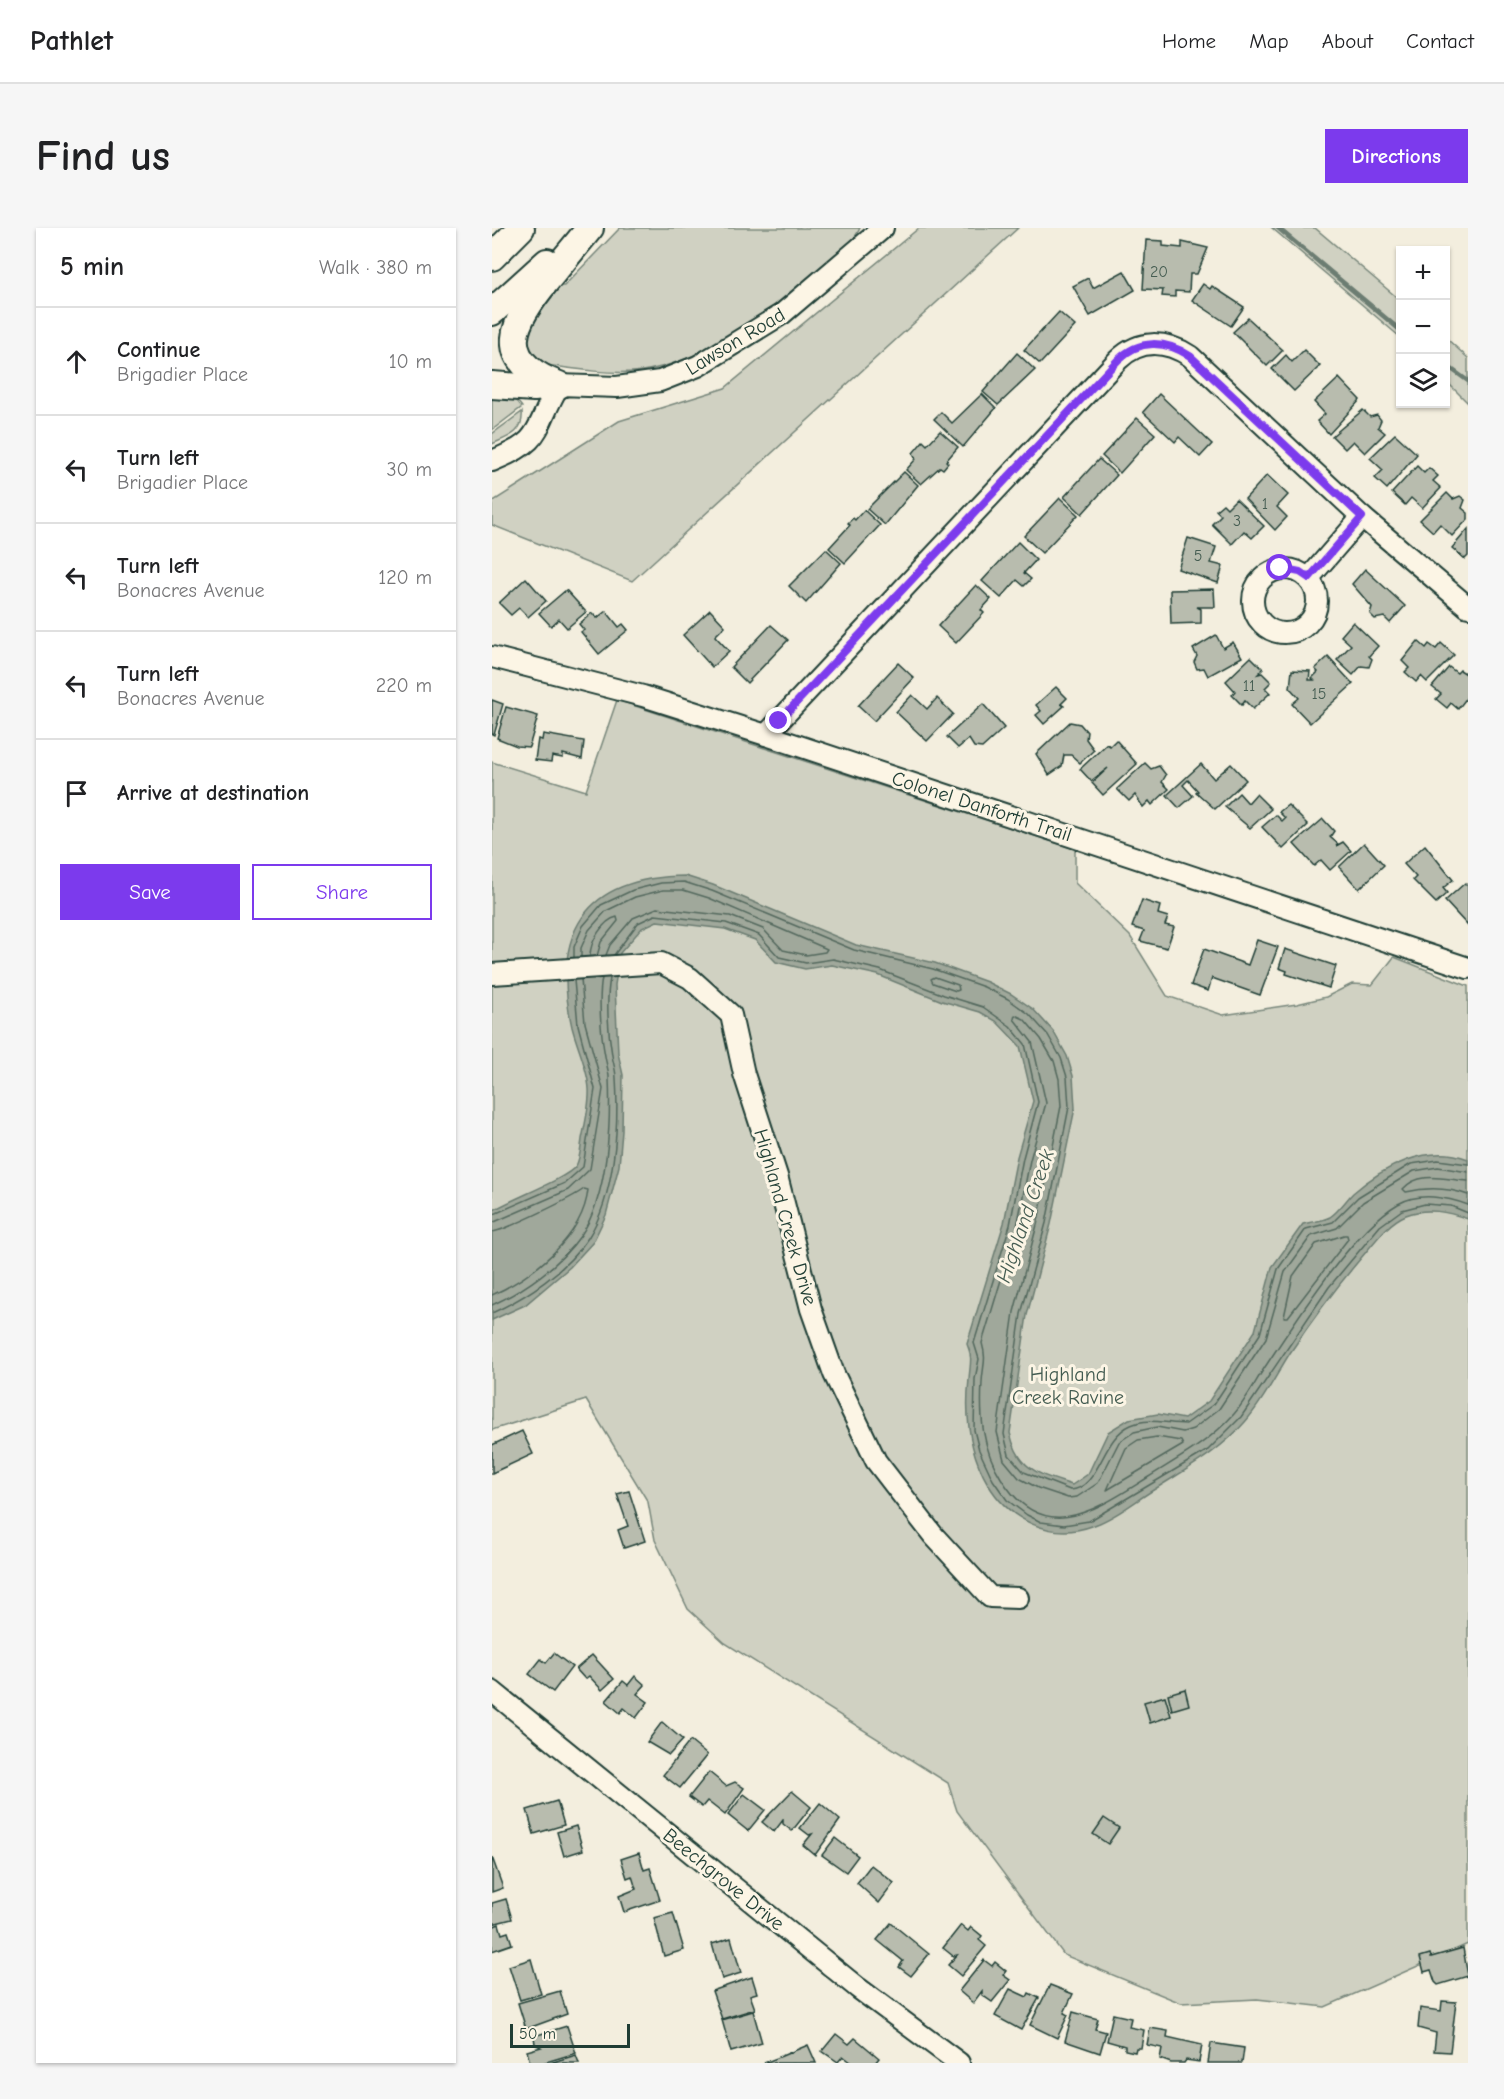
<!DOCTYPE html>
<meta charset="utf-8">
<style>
:root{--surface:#fff;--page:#f6f6f6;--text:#202124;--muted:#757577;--line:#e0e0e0;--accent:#7c3aed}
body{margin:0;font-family:"Comic Neue",sans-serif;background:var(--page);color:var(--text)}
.controls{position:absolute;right:18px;top:18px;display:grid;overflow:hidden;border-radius:0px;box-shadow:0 2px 4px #0004}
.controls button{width:54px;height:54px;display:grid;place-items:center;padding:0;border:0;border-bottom:2px solid var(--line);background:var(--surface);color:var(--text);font:30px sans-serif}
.scale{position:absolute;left:18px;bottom:15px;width:120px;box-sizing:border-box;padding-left:6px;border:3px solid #1f3d34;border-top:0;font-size:16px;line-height:21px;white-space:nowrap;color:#1f3d34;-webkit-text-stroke:4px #fcf5e5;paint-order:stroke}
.stop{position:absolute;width:18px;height:18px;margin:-14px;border:4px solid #7c3aed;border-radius:50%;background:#fff}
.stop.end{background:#7c3aed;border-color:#fff;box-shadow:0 2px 6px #0008}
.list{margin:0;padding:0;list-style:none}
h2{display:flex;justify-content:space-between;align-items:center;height:78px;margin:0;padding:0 24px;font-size:26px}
h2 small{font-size:20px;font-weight:400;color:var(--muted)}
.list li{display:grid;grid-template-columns:39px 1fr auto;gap:18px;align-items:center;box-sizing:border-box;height:108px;padding:0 24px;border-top:2px solid var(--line)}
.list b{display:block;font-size:22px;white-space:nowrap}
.list p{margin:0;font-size:20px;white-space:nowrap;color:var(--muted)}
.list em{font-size:20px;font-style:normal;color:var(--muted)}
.actions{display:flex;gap:12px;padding:18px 24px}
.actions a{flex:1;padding:14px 0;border:2px solid var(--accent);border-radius:0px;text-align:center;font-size:21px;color:var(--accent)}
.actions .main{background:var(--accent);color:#fff}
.icon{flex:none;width:33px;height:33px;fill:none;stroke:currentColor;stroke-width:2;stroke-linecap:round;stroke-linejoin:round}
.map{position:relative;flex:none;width:976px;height:1835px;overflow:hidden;border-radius:0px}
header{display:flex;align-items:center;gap:36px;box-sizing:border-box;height:84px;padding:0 30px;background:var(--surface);border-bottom:2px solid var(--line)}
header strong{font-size:28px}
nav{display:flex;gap:33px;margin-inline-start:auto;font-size:21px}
.intro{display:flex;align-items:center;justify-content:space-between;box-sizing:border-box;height:144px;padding:0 36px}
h1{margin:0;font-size:42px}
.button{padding:15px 27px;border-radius:0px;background:var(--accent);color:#fff;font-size:21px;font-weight:700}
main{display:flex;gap:36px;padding:0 36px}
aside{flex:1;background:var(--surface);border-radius:0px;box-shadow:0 2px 4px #0004}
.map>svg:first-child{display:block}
.green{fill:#d0d1c2;stroke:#78877b;stroke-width:1.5}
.water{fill:#a0a89b;stroke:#6c7d72;stroke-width:1.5}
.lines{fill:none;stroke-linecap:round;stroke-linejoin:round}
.shore{stroke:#53685d;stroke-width:1.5}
.stream{stroke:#6c7d72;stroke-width:4.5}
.building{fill:#b8bcae;stroke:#1f3d34;stroke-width:1.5}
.minor-casing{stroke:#1f3d34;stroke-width:24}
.major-casing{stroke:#1f3d34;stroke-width:30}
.minor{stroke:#fcf5e5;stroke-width:20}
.major{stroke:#fcf5e5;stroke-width:26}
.route{stroke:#7c3aed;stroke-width:8}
.labels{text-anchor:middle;stroke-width:6;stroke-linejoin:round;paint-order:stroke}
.number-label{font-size:16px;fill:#455d52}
.street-label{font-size:20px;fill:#1f3d34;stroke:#fcf5e5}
.park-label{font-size:20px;fill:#425b50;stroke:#fcf5e5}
.water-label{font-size:21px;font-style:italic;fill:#465d53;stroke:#fcf5e5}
</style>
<header>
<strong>Pathlet</strong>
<nav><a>Home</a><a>Map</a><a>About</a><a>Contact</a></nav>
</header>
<div class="intro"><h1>Find us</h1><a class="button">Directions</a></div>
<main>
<aside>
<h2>5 min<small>Walk · 380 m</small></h2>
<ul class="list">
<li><svg class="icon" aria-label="ahead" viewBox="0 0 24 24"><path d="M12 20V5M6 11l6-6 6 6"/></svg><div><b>Continue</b><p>Brigadier Place</p></div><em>10 m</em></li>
<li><svg class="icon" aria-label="left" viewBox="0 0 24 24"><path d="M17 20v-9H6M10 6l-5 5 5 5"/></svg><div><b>Turn left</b><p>Brigadier Place</p></div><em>30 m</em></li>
<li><svg class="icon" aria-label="left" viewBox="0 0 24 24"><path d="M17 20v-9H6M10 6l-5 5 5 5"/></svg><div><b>Turn left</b><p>Bonacres Avenue</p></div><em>120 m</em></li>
<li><svg class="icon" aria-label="left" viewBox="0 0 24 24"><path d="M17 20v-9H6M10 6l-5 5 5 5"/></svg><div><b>Turn left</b><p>Bonacres Avenue</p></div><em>220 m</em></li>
<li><svg class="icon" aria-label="arrive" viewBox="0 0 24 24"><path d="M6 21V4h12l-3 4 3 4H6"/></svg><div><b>Arrive at destination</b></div></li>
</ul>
<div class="actions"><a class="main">Save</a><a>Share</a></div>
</aside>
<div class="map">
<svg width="976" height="1835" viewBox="0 0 976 1835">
<rect width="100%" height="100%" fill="#f3eede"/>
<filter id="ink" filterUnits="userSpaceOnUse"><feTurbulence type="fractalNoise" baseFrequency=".0167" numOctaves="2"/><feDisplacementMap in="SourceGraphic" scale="12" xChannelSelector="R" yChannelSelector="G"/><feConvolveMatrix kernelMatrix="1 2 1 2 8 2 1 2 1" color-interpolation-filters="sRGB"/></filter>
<g filter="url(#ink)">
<g class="green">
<path d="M128,0h240c-16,35 -113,100 -149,119 -23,12 -51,23 -78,25 -31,2 -64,-4 -95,-8l-6,-3 -10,-31 35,-44h7z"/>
<polygon points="427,0 526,0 140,353 0,297 0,274 127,193 233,160"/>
<polygon points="780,0 823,0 908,72 908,109"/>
<polygon points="954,110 976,130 976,175 954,153"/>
<polygon points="0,165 22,169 30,179 0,202"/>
<path d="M30,184c2,21 -14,25 -30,32v-10z"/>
<polygon points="125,472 583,621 583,655 638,708 675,768 731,787 805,776 834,769 860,756 880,757 902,729 976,758 976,1716 833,1779 765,1771 689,1775 572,1727 465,1583 456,1555 233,1415 196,1381 163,1312 156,1274 94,1172 0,1202 0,534 94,563"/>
</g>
<path class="water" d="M193,648l28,9 143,60 79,18 52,19 24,12 22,15 20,22 14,25 6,20 2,32 -24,116 -24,91 -17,118c9,38 29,41 62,52l16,-11 20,-42 21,-13 29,-5 26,5 25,-18 46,-70 17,-64 31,-43c8,-2 20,-3 27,-7 9,-6 16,-17 23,-24 30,-26 75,-50 115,-34v60c-20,-7 -41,-12 -62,-4 -19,8 -32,28 -45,43 -26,31 -49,62 -71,95 -14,22 -27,49 -45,69 -26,30 -57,46 -90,67 -20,12 -40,29 -63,37 -41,15 -83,-6 -104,-42 -19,-32 -23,-69 -19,-105 1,-15 4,-21 -2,-35l37,-121 13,-66 16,-56 -13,-55 -24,-25 -16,-9 -38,-11 -64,-26 -46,-10 -27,4 -29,-7 -21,-22 -30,-11 -68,-8 -15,7 -22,25 -5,32 3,68 5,22 -1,56 -3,35 -13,49 -13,27 -23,25 -45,38 -33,15v-109c19,-12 74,-32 84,-45 4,-7 5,-19 6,-27 3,-15 8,-35 7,-50 -1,-20 -12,-42 -17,-62 -21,-94 12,-150 113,-151z"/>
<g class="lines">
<g class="shore">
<polyline points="122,727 146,695 163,687 234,695 267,707 287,729 314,735 341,731 388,742 452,767 491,779 518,798 533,816 546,874 531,930 518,997 482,1115 487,1131 483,1151 482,1202 487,1222 501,1252 515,1272 535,1287 549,1294 572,1297 597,1293 716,1222 749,1189 837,1059 888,998 910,982 933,976 959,978 976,985"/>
<path d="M98,728c0,-14 13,-36 27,-39l1,4 -17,21 -4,14"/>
<path d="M82,729v-10l9,-21 18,-21 32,-15 28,-7 23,-1 28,9 142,59 79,19 51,18 24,12 21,15 19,21 13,23 6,19 2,30 -23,116 -25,91 -17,120 5,21 15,17 46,18c30,-1 31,-52 61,-65 18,-8 36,-1 55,-1l28,-20 46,-70 18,-65 28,-40 27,-7 25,-25 53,-33 27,-4 30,4"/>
<polyline points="89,729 89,720 97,702 114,683 143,669 171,662 191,662 217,670 335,721 333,724 314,727 291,722 271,701 238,688 165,680 141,690 118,717 114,727"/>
<polygon points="443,749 466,757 467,762 464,763 441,755 439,751"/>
<path d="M976,944l-30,-5 -24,4 -51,31 -26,26 -26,8 -26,36 -19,66 -47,71 -26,20 -10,3 -26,-5 -23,5 -15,10 -21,41 -21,14 -9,1 -30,-10 -19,-10 -15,-18 -7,-28 17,-120 24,-91 23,-115 -2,-27 -5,-18 -13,-22 -17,-20 -9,-4 -1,4 18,23 14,61 -16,57 -13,67 -35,116c5,18 1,21 0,39 -2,35 0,66 19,96 42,70 96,31 146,0 33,-21 61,-35 87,-64 13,-15 22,-34 33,-50 29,-44 86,-134 131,-160 21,-12 49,-7 70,1"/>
<path d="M976,953c-22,-1 -48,-11 -65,8l3,3c21,-5 41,-5 62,3"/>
<polyline points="0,987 73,955 91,939 103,861 86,797 82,752"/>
<polyline points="0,995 76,962 98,941 111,861 93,795 89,751"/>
<path d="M0,1004c12,-1 82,-35 92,-43l4,1c-5,47 -56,87 -96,105"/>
<polygon points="852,1007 855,1007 856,1011 796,1089 792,1089 801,1048 824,1016"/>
<path d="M0,1077c33,-15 68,-40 89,-70 27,-39 30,-111 28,-157 0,-7 -3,-14 -4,-22 -4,-21 -7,-57 -3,-78"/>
<path d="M0,1085c35,-16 74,-42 96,-75 27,-42 31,-112 28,-160 0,-8 -3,-15 -4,-23 -4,-23 -6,-55 -2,-77"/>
<polygon points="665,1209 689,1213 691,1217 615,1262 634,1220 646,1212"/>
</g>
<g class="stream">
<polyline points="786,0 908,102"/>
<polyline points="954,137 976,153"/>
</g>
</g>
<g class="building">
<polygon points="654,12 671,13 671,18 690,20 690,14 716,20 705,46 698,46 697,64 683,63 683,69 670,68 671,62 651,61"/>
<polygon points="632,43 643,62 598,88 581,58 596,50 601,60"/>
<polygon points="711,56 718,61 720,58 752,79 739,98 700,72"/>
<polygon points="567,84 583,98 548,136 532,122"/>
<polygon points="756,90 791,122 775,138 741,104"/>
<polygon points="812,122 828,138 802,163 780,141 794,127 800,134"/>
<polygon points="525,125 543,142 506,177 491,164"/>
<polygon points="847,150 868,172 837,206 825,193 833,186 822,174"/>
<polygon points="490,166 504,180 471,219 442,191 449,184 460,195"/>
<polygon points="667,166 720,216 708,229 687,209 683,214 651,184"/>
<polygon points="871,182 878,189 885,187 889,192 886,199 893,205 873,225 861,213 853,221 840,208"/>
<polygon points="645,190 663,206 628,245 610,228"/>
<polygon points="448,203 466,219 454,233 456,235 451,241 448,239 429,256 414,242 424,231 421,225 431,213 435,217"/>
<polygon points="903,206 925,226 895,261 883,250 891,242 878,230"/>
<polygon points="607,231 625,247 590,286 572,269"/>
<polygon points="925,238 932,245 937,240 946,248 941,253 949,260 930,280 919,270 913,277 900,265"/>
<polygon points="412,244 426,257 393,297 375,281"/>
<polygon points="775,247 796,267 785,279 795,289 783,302 753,271"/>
<polygon points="955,265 961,271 968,268 973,272 970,280 976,285 976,291 960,308 948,296 941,304 928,292"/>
<polygon points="568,270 586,287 550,325 532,308"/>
<polygon points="744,271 772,298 760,310 752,303 740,316 720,296 729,287 724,282 731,276 735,280"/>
<polygon points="372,282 388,297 353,335 337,320 358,297 356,295 361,290 363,292"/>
<polygon points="976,301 976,328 973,331 960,320"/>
<polygon points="696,310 724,319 719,335 731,338 726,355 686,341"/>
<polygon points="526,314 544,332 532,345 539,351 532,358 525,352 509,370 490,353"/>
<polygon points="334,321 349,335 314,375 297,358"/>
<polygon points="873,341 913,378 898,395 892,389 883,391 878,386 880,379 860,356"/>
<polygon points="34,350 54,373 36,389 27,380 19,387 7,375"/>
<polygon points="484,357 499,371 489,382 492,385 464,415 446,398"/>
<polygon points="722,361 723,379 705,379 709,381 709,395 679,396 678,362"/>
<polygon points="74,362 94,384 75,400 67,391 59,398 47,385"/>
<polygon points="218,382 233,398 223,408 237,423 220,439 191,407"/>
<polygon points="114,383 127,399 131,396 136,402 107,426 89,404 92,402 87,396 100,385 105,390"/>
<polygon points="861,394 886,418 877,428 880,431 877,439 869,438 861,447 845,432 859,417 849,408"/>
<polygon points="279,397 296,412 255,455 239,439"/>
<polygon points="724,407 731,420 741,414 750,429 716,448 712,440 705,441 702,434 705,428 701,421"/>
<polygon points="926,413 934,420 937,416 944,421 949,415 962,427 935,454 929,448 924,454 913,444 917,440 910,433"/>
<polygon points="759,429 771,441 766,446 770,445 779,454 773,460 778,465 761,481 753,473 750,477 740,467 743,463 734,453"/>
<polygon points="836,429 861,456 818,495 800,476 807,470 798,460 800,442 818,443 817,452 822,452 820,450 826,444 823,441"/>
<polygon points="406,435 422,450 382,493 366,478"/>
<polygon points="957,439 965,445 968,442 976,447 976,468 966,481 959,475 955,480 944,471 949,466 940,459"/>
<polygon points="564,459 575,470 569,476 572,478 552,496 544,487 549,483 544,477"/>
<polygon points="420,467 435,481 445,470 461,486 435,513 404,484"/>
<polygon points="0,472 11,476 2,507 0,506"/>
<polygon points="491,476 512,500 490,520 482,519 477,511 466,520 455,509"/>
<polygon points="14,479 46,488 37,519 25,518 5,510"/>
<polygon points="578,494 588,496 595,504 594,511 602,522 588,535 579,527 572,527 570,538 557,547 544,526"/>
<polygon points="51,506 92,513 90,531 71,526 71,530 60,528 59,534 43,532 46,511 50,512"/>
<polygon points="624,512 645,536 611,567 600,555 616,540 599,553 588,541 615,516 618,518"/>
<polygon points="653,535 659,541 667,538 674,547 670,554 677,561 660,577 657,573 651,579 643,567 637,573 625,561"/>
<polygon points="709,536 722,551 739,536 754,552 723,581 704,564 706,563 696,552 691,557 701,568 687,580 675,567"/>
<polygon points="747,565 756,575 764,566 779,581 758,600 733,579"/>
<polygon points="796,577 816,597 791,621 770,599 784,587 790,593 793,590 787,584"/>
<polygon points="831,591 842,603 838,609 846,616 844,618 851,614 859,623 838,642 829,632 822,638 802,616"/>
<polygon points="872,615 892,637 867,661 847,639"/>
<polygon points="933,617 961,652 951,660 955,665 944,675 921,652 924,649 912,636"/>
<polygon points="973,655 976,658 976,698 953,673"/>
<polygon points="650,672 668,678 666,686 676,689 673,697 682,699 675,720 648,713 652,703 640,699"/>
<polygon points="765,712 786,719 768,767 720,750 716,763 699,757 712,721 756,737"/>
<polygon points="793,721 844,738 837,760 794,746 795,743 787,740"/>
<polygon points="30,1203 41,1226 0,1245 0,1217"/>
<polygon points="137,1263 153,1313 132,1320 126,1302 136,1298 125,1266"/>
<polygon points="62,1425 80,1439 61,1464 37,1446 49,1431 54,1435"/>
<polygon points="100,1427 122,1451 110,1462 97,1448 93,1451 84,1441"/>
<polygon points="143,1448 153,1457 145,1466 156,1474 144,1490 132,1480 128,1485 114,1473 131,1453 136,1457"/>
<polygon points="693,1461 697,1477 680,1482 676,1466"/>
<polygon points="673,1468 679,1488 658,1495 652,1474"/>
<polygon points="170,1494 191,1512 177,1527 155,1514"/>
<polygon points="198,1513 215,1527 188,1560 171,1547"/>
<polygon points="217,1544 234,1558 243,1554 252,1560 233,1587 215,1573 210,1579 197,1569"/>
<polygon points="300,1563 319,1579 300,1603 291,1596 291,1592 282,1604 270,1594"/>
<polygon points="252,1566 273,1582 256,1603 236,1587"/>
<polygon points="65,1573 72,1597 42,1606 35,1582"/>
<polygon points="328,1575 348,1592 323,1627 311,1617 320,1606 317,1607 308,1600"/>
<polygon points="612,1590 627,1600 616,1616 601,1606"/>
<polygon points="84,1598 91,1622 72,1628 65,1604"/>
<polygon points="343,1610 366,1628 354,1644 330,1627"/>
<polygon points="147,1625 152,1642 158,1640 168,1672 132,1684 127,1668 144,1661 140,1648 135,1650 129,1631"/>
<polygon points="0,1629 11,1660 0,1664"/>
<polygon points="379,1637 402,1655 387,1675 365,1655"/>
<polygon points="14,1671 20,1691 0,1696 0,1675"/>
<polygon points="181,1685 192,1722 172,1728 162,1690"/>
<polygon points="399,1695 437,1726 419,1748 407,1739 411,1733 385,1712"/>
<polygon points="7,1696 10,1706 16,1704 20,1716 0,1723 0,1699"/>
<polygon points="469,1697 476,1703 479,1699 490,1708 487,1712 494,1718 469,1748 456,1737 465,1727 461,1728 451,1720"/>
<polygon points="239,1710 249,1745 230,1751 220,1716"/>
<polygon points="971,1720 976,1748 946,1757 943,1754 939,1742 932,1744 928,1729 938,1726 939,1729"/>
<polygon points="39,1731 49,1766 28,1772 17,1738"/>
<polygon points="492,1732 500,1738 503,1734 514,1743 511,1747 518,1752 500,1774 490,1767 490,1763 481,1775 467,1763"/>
<polygon points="260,1749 265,1765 258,1767 263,1781 230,1791 220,1763"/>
<polygon points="558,1757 581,1766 572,1785 576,1787 565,1810 538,1797"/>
<polygon points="518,1761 535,1769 537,1765 547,1770 529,1802 503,1788"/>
<polygon points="68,1763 75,1786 34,1801 26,1775"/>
<polygon points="950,1773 964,1774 958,1824 942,1823 944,1805 926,1800 928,1780 949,1783"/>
<polygon points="261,1783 270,1815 239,1824 230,1792"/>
<polygon points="581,1784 606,1791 603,1801 614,1804 608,1825 573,1813"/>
<polygon points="621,1786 639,1790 637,1799 652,1802 649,1820 644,1820 643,1824 633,1822 633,1818 615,1813"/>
<polygon points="75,1798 84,1825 51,1835 38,1835 35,1823 49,1819 43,1816 42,1808"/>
<polygon points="658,1800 676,1803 675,1809 710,1817 707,1834 694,1832 692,1835 679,1835 668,1831 670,1820 655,1817"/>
<polygon points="344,1806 357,1816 363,1810 387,1830 383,1835 360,1835 351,1828 346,1834 330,1823"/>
<polygon points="719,1815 752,1820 750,1835 716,1835"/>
<polygon points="316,1817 324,1835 272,1835 285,1830"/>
<polygon points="84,1827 87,1835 58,1835"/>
</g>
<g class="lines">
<g class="minor-casing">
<g id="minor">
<path d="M0,233c53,-21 41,-31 67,-76l58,2 43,-6 38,-15 84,-52 101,-86"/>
<circle cx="793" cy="373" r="32"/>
<polyline points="817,350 870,289"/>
<polyline points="0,429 151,468 274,507 976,740"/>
<path d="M274,507l352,-375c21,-21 47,-20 72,-4l172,161 106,90"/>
<polyline points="0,746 169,735 198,750 239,787 252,846 285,948 319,1081 342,1146 384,1233 441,1307 498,1369 526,1370"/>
<polyline points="0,1463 366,1760 467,1835"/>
</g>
</g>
<g class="major-casing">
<g id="major">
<polyline points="0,29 29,0"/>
<polyline points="0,84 55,34"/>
<polyline points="0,157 42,160 62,158"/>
<path d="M67,157c-67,-25 -47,-63 -11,-106 14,-17 28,-34 42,-51"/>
</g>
</g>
<use href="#minor" class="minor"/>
<use href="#major" class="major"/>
</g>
</g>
<g class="lines" filter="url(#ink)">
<path class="route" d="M287,493l339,-361c21,-21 47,-20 72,-4l172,161 -53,61 -9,-6 -20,-4"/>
</g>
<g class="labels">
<g class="number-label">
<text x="667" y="49">20</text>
<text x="773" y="281">1</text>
<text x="745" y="298">3</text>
<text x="706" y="333">5</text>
<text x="757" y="463">11</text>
<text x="827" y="471">15</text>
</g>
<g class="street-label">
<text transform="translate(243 113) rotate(-31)" y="7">Lawson Road</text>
<text transform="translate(490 578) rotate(18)" y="7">Colonel Danforth Trail</text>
<text transform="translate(294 989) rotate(74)" y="7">Highland Creek Drive</text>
<text transform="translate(232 1651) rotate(39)" y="7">Beechgrove Drive</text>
</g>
<g class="park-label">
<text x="576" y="1153">Highland<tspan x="576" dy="23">Creek Ravine</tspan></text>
</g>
<g class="water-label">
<text transform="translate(533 988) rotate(-71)" y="7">Highland Creek</text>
</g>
</g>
</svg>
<div class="controls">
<button>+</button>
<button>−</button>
<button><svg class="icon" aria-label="layers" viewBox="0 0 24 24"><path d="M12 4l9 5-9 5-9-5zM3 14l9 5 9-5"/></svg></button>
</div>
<div class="scale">50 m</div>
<div class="stop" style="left:788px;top:340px"></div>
<div class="stop end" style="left:287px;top:493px"></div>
</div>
</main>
